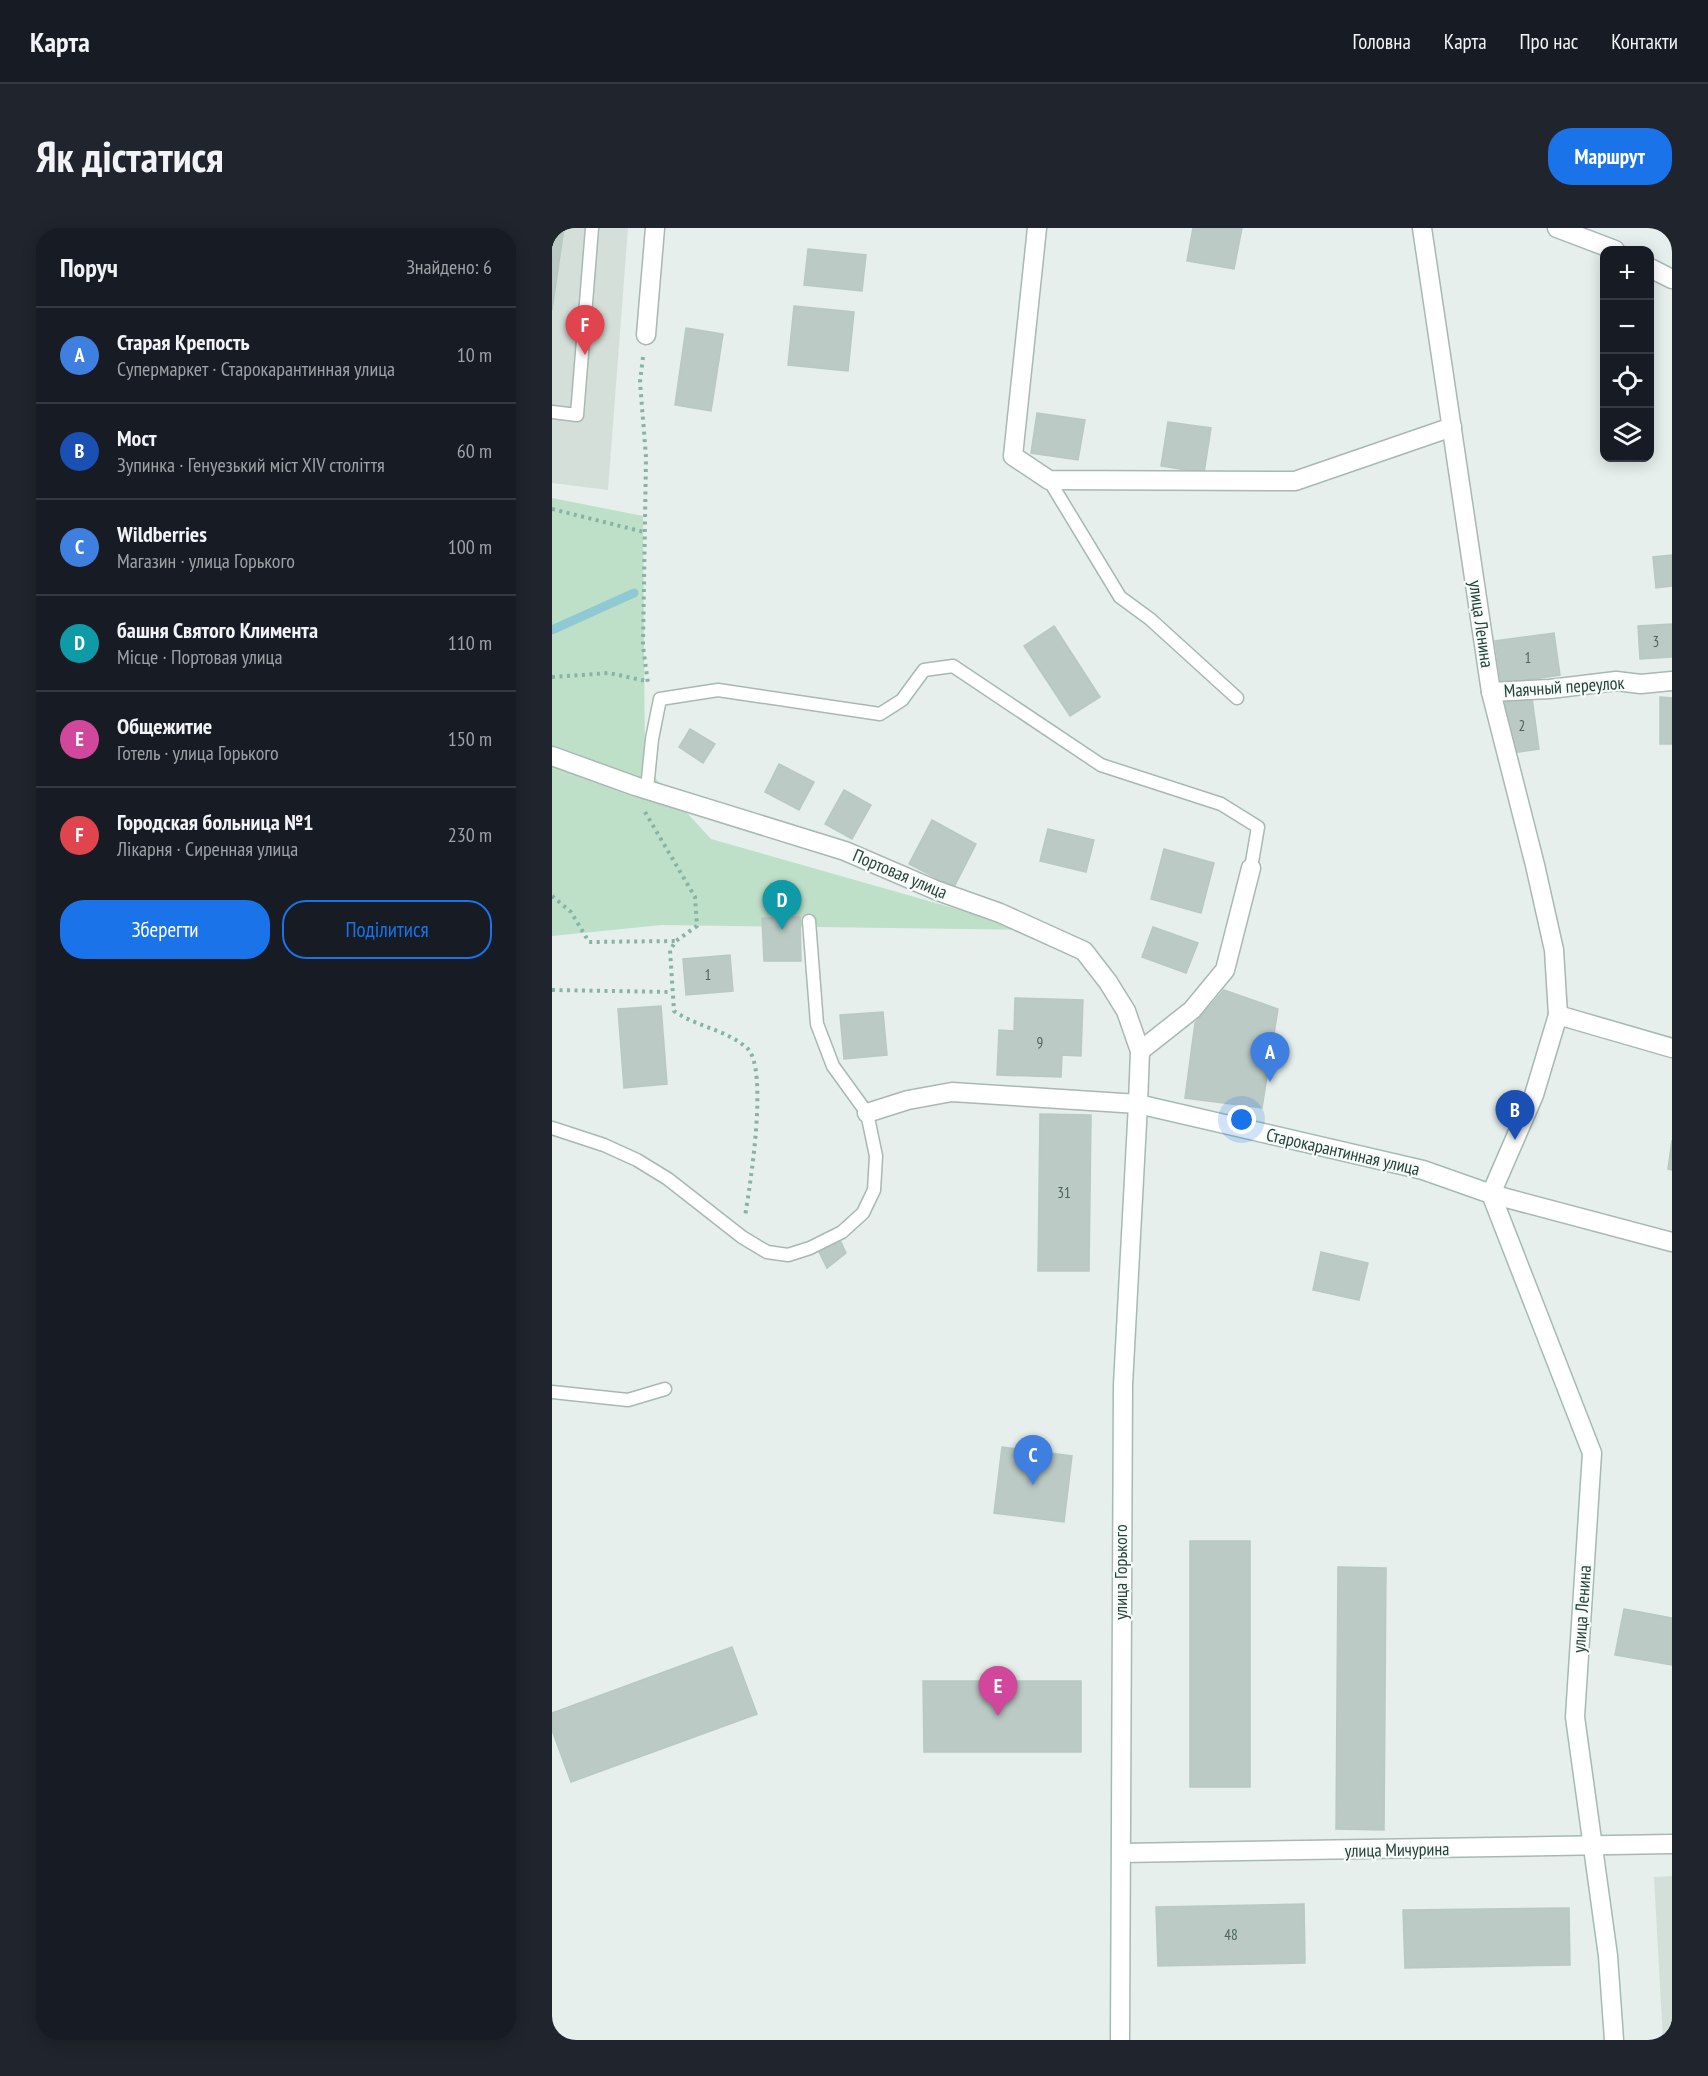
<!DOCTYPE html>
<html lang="uk">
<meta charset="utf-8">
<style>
:root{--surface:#171b24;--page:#20242c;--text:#f1f3f6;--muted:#9ea1a6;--line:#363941;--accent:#1a73e8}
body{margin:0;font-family:"PT Sans Narrow",sans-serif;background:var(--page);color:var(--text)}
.controls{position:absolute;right:18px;top:18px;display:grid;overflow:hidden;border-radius:12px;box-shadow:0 3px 15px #0003}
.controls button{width:54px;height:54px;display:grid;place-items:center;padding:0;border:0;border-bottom:2px solid var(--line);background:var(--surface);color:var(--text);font:30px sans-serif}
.you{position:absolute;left:690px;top:892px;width:21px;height:21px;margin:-15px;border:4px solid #fff;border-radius:50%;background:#1a73e8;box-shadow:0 0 0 9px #1a73e833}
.badge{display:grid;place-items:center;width:39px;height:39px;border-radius:50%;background:var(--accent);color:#fff;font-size:20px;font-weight:700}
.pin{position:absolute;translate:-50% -50px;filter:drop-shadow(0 2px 3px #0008)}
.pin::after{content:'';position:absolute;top:32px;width:21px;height:18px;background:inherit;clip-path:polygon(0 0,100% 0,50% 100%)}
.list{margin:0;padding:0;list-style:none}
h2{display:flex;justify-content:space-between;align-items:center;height:78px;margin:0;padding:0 24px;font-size:26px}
h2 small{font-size:20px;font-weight:400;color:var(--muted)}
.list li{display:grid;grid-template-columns:39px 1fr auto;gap:18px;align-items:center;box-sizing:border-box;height:96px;padding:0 24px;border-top:2px solid var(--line)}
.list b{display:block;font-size:22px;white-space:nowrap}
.list p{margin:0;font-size:20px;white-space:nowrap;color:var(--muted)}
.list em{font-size:20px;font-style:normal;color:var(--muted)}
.actions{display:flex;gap:12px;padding:18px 24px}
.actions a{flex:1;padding:14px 0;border:2px solid var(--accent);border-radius:24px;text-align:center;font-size:21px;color:var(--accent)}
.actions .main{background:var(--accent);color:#fff}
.icon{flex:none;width:33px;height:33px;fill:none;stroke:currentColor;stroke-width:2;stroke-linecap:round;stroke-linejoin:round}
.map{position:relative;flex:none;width:1120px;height:1812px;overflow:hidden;border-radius:24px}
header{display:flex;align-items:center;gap:36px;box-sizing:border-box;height:84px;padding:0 30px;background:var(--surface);border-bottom:2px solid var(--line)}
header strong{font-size:28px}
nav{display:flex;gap:33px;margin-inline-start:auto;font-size:21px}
.intro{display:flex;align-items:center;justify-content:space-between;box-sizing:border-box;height:144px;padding:0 36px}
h1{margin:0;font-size:42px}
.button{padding:15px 27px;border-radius:24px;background:var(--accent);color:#fff;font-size:21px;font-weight:700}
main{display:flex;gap:36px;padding:0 36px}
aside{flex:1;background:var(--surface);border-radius:24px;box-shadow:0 3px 15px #0003}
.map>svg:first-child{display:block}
.built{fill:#d4dfda}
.green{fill:#bfe0c8}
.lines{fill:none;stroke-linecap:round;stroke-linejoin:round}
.stream{stroke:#8ec9d4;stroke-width:9}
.building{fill:#bbcac4;stroke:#b8c9c2;stroke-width:1.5}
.service-casing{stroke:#a8b8b2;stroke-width:15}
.minor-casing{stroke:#a8b8b2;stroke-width:21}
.tertiary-casing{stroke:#a8b8b2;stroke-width:21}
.secondary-casing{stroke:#a4bbb3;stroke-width:21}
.path{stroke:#86b3a5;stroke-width:4;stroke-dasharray:3 4.5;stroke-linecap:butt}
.service{stroke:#fff;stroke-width:12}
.minor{stroke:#fff;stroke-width:18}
.tertiary{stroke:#fff;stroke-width:18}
.secondary{stroke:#fff;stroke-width:18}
.labels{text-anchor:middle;stroke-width:4.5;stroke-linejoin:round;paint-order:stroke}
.number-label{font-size:15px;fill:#4a645c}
.street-label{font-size:18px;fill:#24423a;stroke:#f7fbf9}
</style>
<header>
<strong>Карта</strong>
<nav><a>Головна</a><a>Карта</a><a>Про нас</a><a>Контакти</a></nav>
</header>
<div class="intro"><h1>Як дістатися</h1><a class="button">Маршрут</a></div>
<main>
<aside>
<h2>Поруч<small>Знайдено: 6</small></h2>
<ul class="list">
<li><span class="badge" style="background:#3f7fe0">A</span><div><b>Старая Крепость</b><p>Супермаркет · Старокарантинная улица</p></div><em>10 m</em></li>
<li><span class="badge" style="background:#1a4fb4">B</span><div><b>Мост</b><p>Зупинка · Генуезький міст XIV століття</p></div><em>60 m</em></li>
<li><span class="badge" style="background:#3f7fe0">C</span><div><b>Wildberries</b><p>Магазин · улица Горького</p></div><em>100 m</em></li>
<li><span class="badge" style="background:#0f9aa8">D</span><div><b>башня Святого Климента</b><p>Місце · Портовая улица</p></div><em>110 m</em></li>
<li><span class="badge" style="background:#d1479c">E</span><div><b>Общежитие</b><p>Готель · улица Горького</p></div><em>150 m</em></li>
<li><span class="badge" style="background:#e0444e">F</span><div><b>Городская больница №1</b><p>Лікарня · Сиренная улица</p></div><em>230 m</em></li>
</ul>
<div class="actions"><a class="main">Зберегти</a><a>Поділитися</a></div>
</aside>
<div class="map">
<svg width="1120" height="1812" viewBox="0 0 1120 1812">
<rect width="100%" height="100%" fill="#e6efeb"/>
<g class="built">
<polygon points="0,0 76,0 56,262 0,255"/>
<polygon points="1120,1648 1120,1812 1111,1812 1102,1649"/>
</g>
<polygon class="green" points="0,270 91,288 93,539 159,611 478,702 110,697 0,708"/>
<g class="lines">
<polyline class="stream" points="0,402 82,365"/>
</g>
<g class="building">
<polygon points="0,0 12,0 0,82"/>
<polygon points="641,0 690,0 682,41 635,33"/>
<polygon points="256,21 314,27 310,63 252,57"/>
<polygon points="242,78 302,84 296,143 236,137"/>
<polygon points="134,100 171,106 159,183 123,177"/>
<polygon points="485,185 533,192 526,232 479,225"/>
<polygon points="616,194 659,200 652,245 609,238"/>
<polygon points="1120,327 1120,358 1104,360 1101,329"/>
<polygon points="1120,396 1120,429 1088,431 1086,398"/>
<polygon points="502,398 548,469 518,488 472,418"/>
<polygon points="1002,405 1008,447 949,456 943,413"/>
<polygon points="1108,469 1120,470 1120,516 1108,516"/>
<polygon points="980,470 987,521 960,525 953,474"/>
<polygon points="138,501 163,516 151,535 127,519"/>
<polygon points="227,536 262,554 247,582 213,564"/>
<polygon points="292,562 319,577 300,611 273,596"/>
<polygon points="380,592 424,616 402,659 357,636"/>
<polygon points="496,601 542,612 534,644 488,633"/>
<polygon points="612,621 662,635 649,685 599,671"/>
<polygon points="248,689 249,733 212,733 210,690"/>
<polygon points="601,699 646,715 634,745 590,729"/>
<polygon points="178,727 181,763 134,767 131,731"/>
<polygon points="672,762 726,781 710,880 633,870 643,795"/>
<polygon points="463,770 531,772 529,828 510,827 509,849 445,847 447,802 462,803"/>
<polygon points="109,778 115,856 72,860 66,781"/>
<polygon points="331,784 335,827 292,831 288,787"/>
<polygon points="488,886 539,887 537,1043 486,1043"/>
<polygon points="1120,912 1120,942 1116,941"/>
<polygon points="289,1014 294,1025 275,1040 266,1022"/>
<polygon points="769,1024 816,1035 807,1072 761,1062"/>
<polygon points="450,1219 520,1228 512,1294 442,1285"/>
<rect x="638" y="1313" width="60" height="246"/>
<polygon points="786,1339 834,1340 832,1602 784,1601"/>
<polygon points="1072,1381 1120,1390 1120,1437 1063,1427"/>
<polygon points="180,1419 205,1486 19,1554 0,1502 0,1485"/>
<polygon points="371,1453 529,1453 529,1524 372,1524"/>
<polygon points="752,1676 753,1735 606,1738 604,1679"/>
<polygon points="1017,1680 1018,1737 853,1740 851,1682"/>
</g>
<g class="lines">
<g class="service-casing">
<g id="service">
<polyline points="0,184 25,187 40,0"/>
<polyline points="497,252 568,369 598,391 685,470"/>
<polyline points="95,561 100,511 108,471 166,462 328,486 350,472 372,442 401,438 549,537 669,576 706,599 699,640"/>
<polyline points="0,900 52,917 85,932 116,951 190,1009 215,1024 236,1027 258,1020 290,1004 311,985 322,962 324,928 315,885 281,838 265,796 257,693"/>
<polyline points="0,1164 76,1172 113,1161"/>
</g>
</g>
<g class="minor-casing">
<g id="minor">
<polyline points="485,0 461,228 497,252 743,253 900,199"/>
<polyline points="870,0 939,464 983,637 1002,722 1006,787"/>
<polyline points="1005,0 1063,22"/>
<polyline points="1098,40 1120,51"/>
<polyline points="94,107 103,0"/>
<polyline points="939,464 998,461 1064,453 1089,456 1120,453"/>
<polyline points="0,528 83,558 293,623 386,663 448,685 532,723 556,754 574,783 588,823 586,876 400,864 356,872 315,885"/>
<polyline points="588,823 640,782 673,742 699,640"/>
<polyline points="939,966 1120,1014"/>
<polyline points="570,1625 1120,1616"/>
</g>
</g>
<g class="tertiary-casing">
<polyline id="tertiary" points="939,966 982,867 1006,787 1120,820"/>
</g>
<g class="secondary-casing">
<polyline id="secondary" points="568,1812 571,1157 586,876 871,942 939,966 1040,1225 1023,1489 1056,1728 1062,1812"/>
</g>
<g class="path">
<polyline points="91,129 88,154 94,229 91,418 96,456"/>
<polyline points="0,281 92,304"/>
<polyline points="0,449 57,445 94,453"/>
<path d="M93,584l50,85 2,29 -21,15 -6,9 4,61c23,16 51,18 73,37 22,20 3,138 -2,168"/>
<polyline points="0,668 19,684 37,714 124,713"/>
<polyline points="0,762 120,764"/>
</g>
<use href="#service" class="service"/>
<use href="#minor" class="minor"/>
<use href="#tertiary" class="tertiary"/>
<use href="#secondary" class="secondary"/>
</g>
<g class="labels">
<g class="number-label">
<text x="1104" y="419">3</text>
<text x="976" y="435">1</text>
<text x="970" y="503">2</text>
<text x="156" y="752">1</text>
<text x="488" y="820">9</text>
<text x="512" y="970">31</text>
<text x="679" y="1712">48</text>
</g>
<g class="street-label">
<text transform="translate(929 396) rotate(82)" y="6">улица Ленина</text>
<text transform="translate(1012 459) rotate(-4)" y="6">Маячный переулок</text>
<text transform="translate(348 646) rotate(23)" y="6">Портовая улица</text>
<text transform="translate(791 924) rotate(13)" y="6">Старокарантинная улица</text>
<text transform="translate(569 1344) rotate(-90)" y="6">улица Горького</text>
<text transform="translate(1030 1381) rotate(-86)" y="6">улица Ленина</text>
<text transform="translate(845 1622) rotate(-1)" y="6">улица Мичурина</text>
</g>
</g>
</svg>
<div class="controls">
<button>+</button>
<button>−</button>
<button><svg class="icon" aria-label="locate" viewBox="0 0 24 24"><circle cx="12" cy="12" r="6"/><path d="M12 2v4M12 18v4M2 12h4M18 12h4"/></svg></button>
<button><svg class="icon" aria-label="layers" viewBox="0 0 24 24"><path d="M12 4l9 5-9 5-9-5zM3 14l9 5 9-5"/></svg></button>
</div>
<div class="you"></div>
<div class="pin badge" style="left:718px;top:854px;background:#3f7fe0">A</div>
<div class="pin badge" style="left:963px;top:912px;background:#1a4fb4">B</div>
<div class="pin badge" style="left:481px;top:1257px;background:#3f7fe0">C</div>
<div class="pin badge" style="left:230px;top:702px;background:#0f9aa8">D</div>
<div class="pin badge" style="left:446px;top:1488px;background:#d1479c">E</div>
<div class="pin badge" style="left:33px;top:127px;background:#e0444e">F</div>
</div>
</main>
